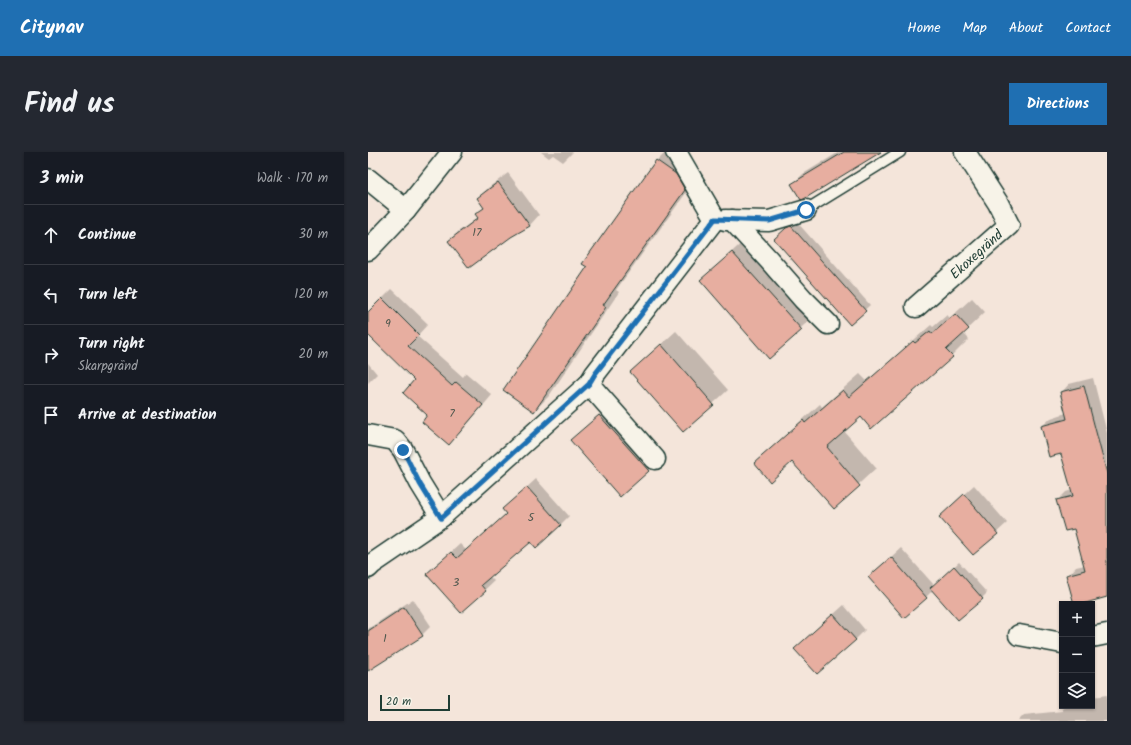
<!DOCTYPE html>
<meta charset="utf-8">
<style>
:root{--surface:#171b24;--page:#242831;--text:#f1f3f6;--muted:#9ea1a6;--line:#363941;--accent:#1f6fb2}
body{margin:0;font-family:Kalam,sans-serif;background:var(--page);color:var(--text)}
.controls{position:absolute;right:12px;bottom:12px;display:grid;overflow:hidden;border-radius:0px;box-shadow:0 1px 3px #0004}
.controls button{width:36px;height:36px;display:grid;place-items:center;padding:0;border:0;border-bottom:1px solid var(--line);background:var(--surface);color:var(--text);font:20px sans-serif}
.scale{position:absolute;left:12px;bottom:10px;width:70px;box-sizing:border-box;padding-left:4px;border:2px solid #1f3d34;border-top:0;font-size:11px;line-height:14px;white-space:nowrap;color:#1f3d34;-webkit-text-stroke:3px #f7f3e8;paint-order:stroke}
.stop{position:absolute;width:12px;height:12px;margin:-9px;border:3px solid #1f6fb2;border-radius:50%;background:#fff}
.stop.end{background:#1f6fb2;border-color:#fff;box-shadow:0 1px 4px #0008}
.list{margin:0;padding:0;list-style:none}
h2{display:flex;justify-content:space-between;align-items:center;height:52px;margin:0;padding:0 16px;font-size:17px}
h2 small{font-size:13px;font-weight:400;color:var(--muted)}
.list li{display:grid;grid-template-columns:26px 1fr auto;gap:12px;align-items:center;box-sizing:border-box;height:60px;padding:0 16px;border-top:1px solid var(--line)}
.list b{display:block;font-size:15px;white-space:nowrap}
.list p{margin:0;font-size:13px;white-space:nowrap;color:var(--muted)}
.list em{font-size:13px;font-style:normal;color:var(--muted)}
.icon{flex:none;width:22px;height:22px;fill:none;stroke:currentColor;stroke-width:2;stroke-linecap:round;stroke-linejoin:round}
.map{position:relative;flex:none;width:739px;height:569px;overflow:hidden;border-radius:0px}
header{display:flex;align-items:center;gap:24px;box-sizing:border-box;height:56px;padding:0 20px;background:var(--accent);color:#fff}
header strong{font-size:19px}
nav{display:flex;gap:22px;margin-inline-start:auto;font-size:14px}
.intro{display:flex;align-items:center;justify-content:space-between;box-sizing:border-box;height:96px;padding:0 24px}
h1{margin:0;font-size:28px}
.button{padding:10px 18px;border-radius:0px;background:var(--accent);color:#fff;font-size:14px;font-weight:700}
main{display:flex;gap:24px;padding:0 24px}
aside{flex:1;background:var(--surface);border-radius:0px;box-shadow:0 1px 3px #0004}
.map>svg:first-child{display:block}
.shadow{fill:#0003}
.building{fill:#e7aea0;stroke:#1f3d34}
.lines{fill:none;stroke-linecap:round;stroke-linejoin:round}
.lane-casing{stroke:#1f3d34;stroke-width:13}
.street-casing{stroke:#1f3d34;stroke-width:23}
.lane{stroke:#f7f3e8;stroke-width:10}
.street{stroke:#f7f3e8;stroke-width:20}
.route{stroke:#1f6fb2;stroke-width:5}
.labels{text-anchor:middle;stroke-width:3;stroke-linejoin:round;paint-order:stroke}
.number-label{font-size:12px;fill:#51594f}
.street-label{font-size:14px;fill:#1f3d34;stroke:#f7f3e8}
</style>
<header>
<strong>Citynav</strong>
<nav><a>Home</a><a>Map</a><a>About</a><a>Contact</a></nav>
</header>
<div class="intro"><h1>Find us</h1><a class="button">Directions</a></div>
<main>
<aside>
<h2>3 min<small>Walk · 170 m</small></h2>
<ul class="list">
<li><svg class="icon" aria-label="ahead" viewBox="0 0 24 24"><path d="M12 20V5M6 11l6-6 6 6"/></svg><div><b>Continue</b></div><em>30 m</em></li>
<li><svg class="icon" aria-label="left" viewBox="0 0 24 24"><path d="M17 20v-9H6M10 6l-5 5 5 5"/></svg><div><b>Turn left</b></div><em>120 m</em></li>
<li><svg class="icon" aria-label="right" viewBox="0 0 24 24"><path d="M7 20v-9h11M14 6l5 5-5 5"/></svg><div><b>Turn right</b><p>Skarpgränd</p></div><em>20 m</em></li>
<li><svg class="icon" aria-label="arrive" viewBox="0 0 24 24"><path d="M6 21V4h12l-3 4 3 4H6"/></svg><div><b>Arrive at destination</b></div></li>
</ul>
</aside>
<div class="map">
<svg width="739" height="569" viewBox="0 0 739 569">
<rect width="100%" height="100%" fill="#f4e5da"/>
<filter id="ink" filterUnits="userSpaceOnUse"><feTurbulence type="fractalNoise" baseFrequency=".025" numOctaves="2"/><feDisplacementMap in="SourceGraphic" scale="8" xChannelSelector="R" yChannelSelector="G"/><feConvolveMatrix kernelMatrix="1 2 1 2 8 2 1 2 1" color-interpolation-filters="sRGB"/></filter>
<g filter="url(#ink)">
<g class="shadow">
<polygon points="173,0 205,0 195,10 185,3 181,6"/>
<polygon points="298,0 310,0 331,23 248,138 251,140 181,244 166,259 220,115 289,9"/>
<polygon points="471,0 511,0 425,32 435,22"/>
<polygon points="140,21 171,63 162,73 143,84 81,89 91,79 111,65 109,62 117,55 110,46 120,36"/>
<polygon points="429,70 502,153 482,171 412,82 424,71"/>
<polygon points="379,86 447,163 401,205 333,128"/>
<polygon points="24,137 60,172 49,184 95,225 98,221 124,243 91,282 61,263 48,228 0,181 0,161"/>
<polygon points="604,146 617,160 595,181 601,187 584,204 493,264 476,279 508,316 466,355 424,309 387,311 452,252 454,255 492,222 499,229 563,173 565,175 579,163 582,166"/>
<polygon points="308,179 360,238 315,279 263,220"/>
<polygon points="0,211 9,222 0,231"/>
<polygon points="725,226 739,281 739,444 707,452 700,424 708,415 717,413 706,376 689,349 698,340 704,338 694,300 674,274 683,266 698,261 693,241 701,232"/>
<polygon points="246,249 294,304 280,319 203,288"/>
<polygon points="168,327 201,364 192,373 163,389 122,425 126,429 93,460 59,422 92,392 98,398 139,362 144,349"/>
<polygon points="606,333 639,371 605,402 582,355"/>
<polygon points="533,396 566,433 591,410 619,441 614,446 565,438 558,445 512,415"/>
<polygon points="45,447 63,474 54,483 0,518 0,477"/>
<polygon points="476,453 497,478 487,488 438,487"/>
<polygon points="739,543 739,569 650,569 656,563 694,559 694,557 697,554 724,554 724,545"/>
</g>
<g class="building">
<polygon points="476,0 513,0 436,47 433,48 423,32"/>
<polygon points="288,8 308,22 317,38 235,153 238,155 166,260 135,238 219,115 214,112"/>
<polygon points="130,30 162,74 143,85 101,116 80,89 110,66 107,62 116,56 109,46"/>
<polygon points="423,74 498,159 482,173 406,87 418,76"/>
<polygon points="364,100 434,178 401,207 332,128"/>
<polygon points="14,146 51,183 40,194 84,234 88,230 115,253 81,293 54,270 59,263 35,241 46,228 0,183 0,160"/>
<polygon points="587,162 601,177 578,198 585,205 503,277 493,265 459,295 492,334 466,357 424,310 402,330 386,311 435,268 437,271 475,238 481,245 545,189 547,191 562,179 564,182"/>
<polygon points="293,192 346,253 315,280 262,220"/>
<polygon points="716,234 739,322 739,445 714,452 706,452 698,423 717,418 706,377 697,379 688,348 705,344 693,302 681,305 673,274 699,267 692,240"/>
<polygon points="231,263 281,319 252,345 202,288"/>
<polygon points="159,335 193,373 168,396 163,390 113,433 118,439 93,461 58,422 83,400 89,406 138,362 134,357"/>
<polygon points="596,342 630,382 605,403 571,365"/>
<polygon points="523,405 559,446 536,466 500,425"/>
<polygon points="586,414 615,447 590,468 562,436"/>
<polygon points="36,455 55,484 0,519 0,479"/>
<polygon points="465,462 488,488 449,522 426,497"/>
</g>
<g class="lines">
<g class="lane-casing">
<polyline id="lane" points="438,58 532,0"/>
</g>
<g class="street-casing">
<g id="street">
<polyline points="0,27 38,58"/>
<polyline points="357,68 401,69 438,58"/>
<polyline points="364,68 401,108 435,147 460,172"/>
<polyline points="0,98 38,58 84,0"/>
<polyline points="548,155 641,73 630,51 597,0"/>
<polyline points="221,232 287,307"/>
<polyline points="0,283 27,288 35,298 52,331 73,365 4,412 0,416"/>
<polyline points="73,365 221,232 227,222 347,67 308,0"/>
<polyline points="651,483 694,491"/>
<polyline points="724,485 739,482"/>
</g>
</g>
<use href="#lane" class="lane"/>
<use href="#street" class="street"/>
</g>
</g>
<g class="lines" filter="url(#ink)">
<polyline class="route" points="35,298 52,332 73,366 221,232 227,222 347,67 401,69 438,58"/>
</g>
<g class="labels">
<g class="number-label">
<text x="109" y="84">17</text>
<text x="20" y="175">9</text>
<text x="84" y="265">7</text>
<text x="163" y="369">5</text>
<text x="88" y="434">3</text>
<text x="17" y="490">1</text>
</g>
<g class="street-label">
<text transform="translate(608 102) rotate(-42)" y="5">Ekoxegränd</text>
</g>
</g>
</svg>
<div class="controls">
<button>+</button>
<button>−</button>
<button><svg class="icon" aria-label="layers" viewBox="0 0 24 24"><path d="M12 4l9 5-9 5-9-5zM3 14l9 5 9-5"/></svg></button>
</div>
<div class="scale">20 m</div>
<div class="stop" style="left:438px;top:58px"></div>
<div class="stop end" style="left:35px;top:298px"></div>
</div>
</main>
